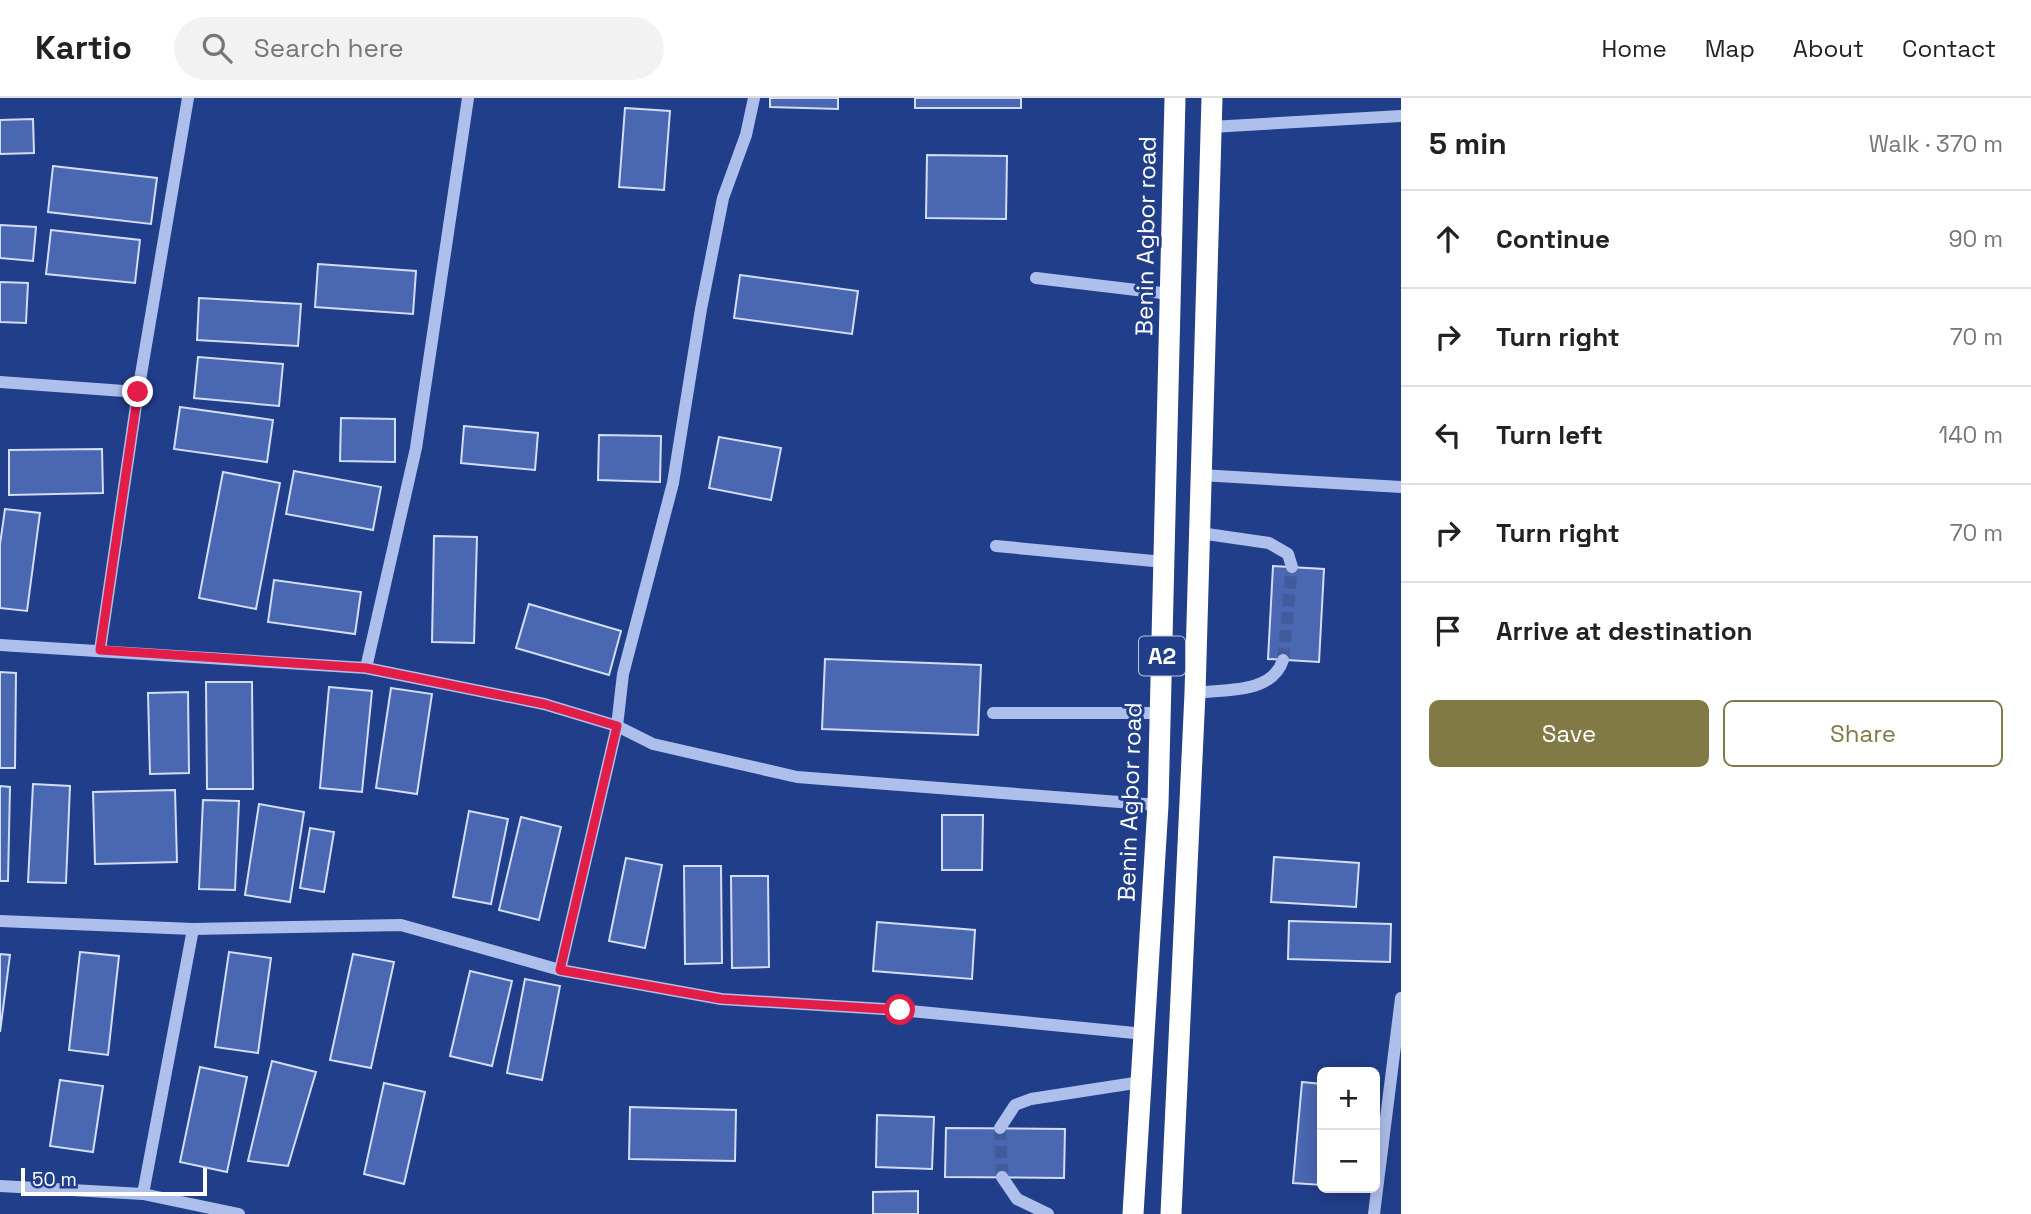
<!DOCTYPE html>
<meta charset="utf-8">
<style>
:root{--surface:#fff;--page:#f2f2f2;--text:#222;--muted:#767676;--line:#e0e0e0;--accent:#827a45}
body{margin:0;font-family:"Space Grotesk",sans-serif;background:var(--page);color:var(--text)}
.controls{position:absolute;right:21px;bottom:21px;display:grid;overflow:hidden;border-radius:10px;box-shadow:0 4px 18px #0003}
.controls button{width:63px;height:63px;display:grid;place-items:center;padding:0;border:0;border-bottom:2px solid var(--line);background:var(--surface);color:var(--text);font:35px sans-serif}
.scale{position:absolute;left:21px;bottom:18px;width:186px;box-sizing:border-box;padding-left:7px;border:4px solid #fff;border-top:0;font-size:19px;line-height:24px;white-space:nowrap;color:#fff;-webkit-text-stroke:5px #213e8a;paint-order:stroke}
.stop{position:absolute;width:21px;height:21px;margin:-16px;border:5px solid #e11d48;border-radius:50%;background:#fff}
.stop.end{background:#e11d48;border-color:#fff;box-shadow:0 2px 7px #0008}
.list{margin:0;padding:0;list-style:none}
h2{display:flex;justify-content:space-between;align-items:center;height:91px;margin:0;padding:0 28px;font-size:30px}
h2 small{font-size:23px;font-weight:400;color:var(--muted)}
.list li{display:grid;grid-template-columns:46px 1fr auto;gap:21px;align-items:center;box-sizing:border-box;height:98px;padding:0 28px;border-top:2px solid var(--line)}
.list b{display:block;font-size:26px;white-space:nowrap}
.list em{font-size:23px;font-style:normal;color:var(--muted)}
.actions{display:flex;gap:14px;padding:21px 28px}
.actions a{flex:1;padding:16px 0;border:2px solid var(--accent);border-radius:10px;text-align:center;font-size:24px;color:var(--accent)}
.actions .main{background:var(--accent);color:#fff}
.icon{flex:none;width:38px;height:38px;fill:none;stroke:currentColor;stroke-width:2;stroke-linecap:round;stroke-linejoin:round}
.map{position:relative;flex:none;width:1401px;height:1116px;overflow:hidden}
header{display:flex;align-items:center;gap:42px;box-sizing:border-box;height:98px;padding:0 35px;background:var(--surface);border-bottom:2px solid var(--line)}
header strong{font-size:33px}
nav{display:flex;gap:38px;margin-inline-start:auto;font-size:24px}
.search{width:490px;height:63px;background:var(--page);display:flex;align-items:center;gap:18px;box-sizing:border-box;padding:0 24px;border-radius:38px;color:var(--muted);font-size:26px}
main{display:flex}
aside{flex:1;background:var(--surface)}
.map>svg:first-child{display:block}
.building{fill:#4a67b2;stroke:#d2ddf8;stroke-width:2}
.lines{fill:none;stroke-linecap:round;stroke-linejoin:round}
.minor-tunnel{stroke:#425b9c;stroke-width:12;stroke-dasharray:12 6;stroke-linecap:butt}
.minor{stroke:#aebfeb;stroke-width:12}
.highway{stroke:#fff;stroke-width:21}
.route{stroke:#e11d48;stroke-width:9}
.labels{text-anchor:middle;stroke-width:6;stroke-linejoin:round;paint-order:stroke}
.shield{fill:#213e8a;stroke:#bcc5dc;stroke-width:2}
.shield-label{font-size:23px;font-weight:bold;fill:#fff}
.street-label{font-size:24px;fill:#fff;stroke:#213e8a}
</style>
<header>
<strong>Kartio</strong>
<div class="search"><svg class="icon" aria-label="search" viewBox="0 0 24 24"><circle cx="10" cy="10" r="6"/><path d="M15 15l6 6"/></svg>Search here</div>
<nav><a>Home</a><a>Map</a><a>About</a><a>Contact</a></nav>
</header>
<main>
<div class="map">
<svg width="1401" height="1116" viewBox="0 0 1401 1116">
<rect width="100%" height="100%" fill="#213e8a"/>
<g class="building">
<polygon points="770,0 838,0 838,11 770,9"/>
<rect x="915" y="0" width="106" height="10"/>
<polygon points="625,10 670,13 664,92 619,89"/>
<polygon points="33,21 34,55 0,56 0,22"/>
<polygon points="927,57 1007,58 1006,121 926,120"/>
<polygon points="53,68 157,80 151,126 48,114"/>
<polygon points="0,127 36,129 33,163 0,160"/>
<polygon points="51,132 140,142 135,185 46,176"/>
<polygon points="318,166 416,173 413,216 315,209"/>
<polygon points="740,177 858,193 852,236 734,220"/>
<polygon points="0,184 28,185 26,225 0,224"/>
<polygon points="199,200 301,206 298,248 197,242"/>
<polygon points="198,259 283,266 279,308 194,300"/>
<polygon points="180,309 273,322 267,364 174,351"/>
<polygon points="341,320 395,321 395,364 340,363"/>
<polygon points="464,328 538,335 535,372 461,365"/>
<polygon points="599,337 661,338 660,384 598,382"/>
<polygon points="719,339 781,350 771,402 709,390"/>
<polygon points="102,351 103,395 9,397 9,352"/>
<polygon points="294,373 381,389 373,432 286,416"/>
<polygon points="223,374 280,385 256,511 199,500"/>
<polygon points="5,411 40,415 27,513 0,510 0,446"/>
<polygon points="434,438 477,439 474,545 432,544"/>
<polygon points="1273,468 1324,471 1319,564 1268,561"/>
<polygon points="274,482 361,494 355,536 268,524"/>
<polygon points="529,506 621,533 609,577 516,550"/>
<polygon points="825,561 981,567 978,637 822,631"/>
<polygon points="0,574 16,575 15,670 0,670"/>
<polygon points="206,584 252,584 253,691 207,691"/>
<polygon points="329,589 372,593 362,694 320,690"/>
<polygon points="391,590 432,596 417,696 376,690"/>
<polygon points="188,594 189,675 150,676 148,595"/>
<polygon points="33,686 70,688 66,785 28,784"/>
<polygon points="0,688 10,689 8,783 0,783"/>
<polygon points="175,692 177,764 95,766 93,694"/>
<polygon points="203,702 239,703 235,792 199,791"/>
<polygon points="259,706 304,714 290,804 245,797"/>
<polygon points="469,713 508,721 491,806 453,799"/>
<polygon points="942,717 983,717 982,772 942,772"/>
<polygon points="521,719 561,729 539,822 499,812"/>
<polygon points="310,730 334,734 324,794 300,790"/>
<polygon points="1274,759 1359,765 1356,809 1271,804"/>
<polygon points="626,760 662,767 645,850 609,843"/>
<polygon points="684,768 721,768 722,865 685,866"/>
<polygon points="731,778 768,778 769,869 732,870"/>
<polygon points="1289,823 1391,826 1390,864 1288,861"/>
<polygon points="877,824 975,832 972,881 873,873"/>
<polygon points="80,854 119,858 108,957 69,952"/>
<polygon points="229,854 271,860 258,955 215,949"/>
<polygon points="0,856 10,857 0,934"/>
<polygon points="353,856 394,864 371,970 330,962"/>
<polygon points="470,873 512,883 492,968 450,958"/>
<polygon points="525,881 560,888 542,982 507,975"/>
<polygon points="272,963 316,974 288,1068 248,1063"/>
<polygon points="200,969 247,979 227,1074 180,1064"/>
<polygon points="60,982 103,988 93,1054 50,1048"/>
<polygon points="1302,984 1322,986 1322,1087 1293,1085"/>
<polygon points="384,985 425,994 404,1086 364,1076"/>
<polygon points="630,1009 736,1012 735,1063 629,1061"/>
<polygon points="877,1017 934,1019 932,1071 876,1069"/>
<polygon points="946,1030 1065,1031 1064,1080 945,1079"/>
<polygon points="918,1093 918,1116 873,1116 873,1094"/>
</g>
<g class="lines">
<g class="minor-tunnel">
<polyline points="1283,562 1292,469"/>
<polyline points="1000,1030 1002,1079"/>
</g>
<g class="minor">
<polyline points="1211,29 1401,18"/>
<polyline points="1036,180 1170,196"/>
<polyline points="0,284 138,294"/>
<polyline points="1201,377 1401,389"/>
<polyline points="1200,435 1269,445 1288,456 1292,469"/>
<polyline points="996,448 1164,464"/>
<polyline points="0,547 366,570 544,606 617,628 653,646 797,679 1158,707"/>
<polyline points="100,552 138,294 188,0"/>
<polyline points="366,570 416,350 468,0"/>
<path d="M1195,595c31,-4 77,1 88,-33"/>
<polyline points="993,615 1161,615"/>
<polyline points="0,823 193,831 401,827 560,872 721,901 900,912 1145,936"/>
<polyline points="560,872 617,628 623,576 673,385 701,211 723,100 746,37 754,0"/>
<polyline points="1000,1030 1015,1007 1031,1001 1141,984"/>
<polyline points="1002,1079 1017,1101 1048,1116"/>
<polyline points="0,1088 143,1096 239,1116"/>
<polyline points="143,1096 193,831"/>
<polyline points="1374,1116 1401,900"/>
</g>
<g class="highway">
<polyline points="1133,1116 1158,707 1175,0"/>
<polyline points="1171,1116 1195,595 1212,0"/>
</g>
</g>
<g class="lines">
<polyline class="route" points="138,294 100,552 366,570 544,606 617,628 560,872 721,901 900,912"/>
</g>
<g class="labels">
<rect class="shield" x="1139" y="538.5" width="46" height="39" rx="5"/>
<g class="shield-label">
<text x="1162" y="566">A2</text>
</g>
<g class="street-label">
<text transform="translate(1146 138) rotate(-89)" y="8">Benin Agbor road</text>
<text transform="translate(1130 704) rotate(-88)" y="8">Benin Agbor road</text>
</g>
</g>
</svg>
<div class="controls">
<button>+</button>
<button>−</button>
</div>
<div class="scale">50 m</div>
<div class="stop" style="left:900px;top:912px"></div>
<div class="stop end" style="left:138px;top:294px"></div>
</div>
<aside>
<h2>5 min<small>Walk · 370 m</small></h2>
<ul class="list">
<li><svg class="icon" aria-label="ahead" viewBox="0 0 24 24"><path d="M12 20V5M6 11l6-6 6 6"/></svg><div><b>Continue</b></div><em>90 m</em></li>
<li><svg class="icon" aria-label="right" viewBox="0 0 24 24"><path d="M7 20v-9h11M14 6l5 5-5 5"/></svg><div><b>Turn right</b></div><em>70 m</em></li>
<li><svg class="icon" aria-label="left" viewBox="0 0 24 24"><path d="M17 20v-9H6M10 6l-5 5 5 5"/></svg><div><b>Turn left</b></div><em>140 m</em></li>
<li><svg class="icon" aria-label="right" viewBox="0 0 24 24"><path d="M7 20v-9h11M14 6l5 5-5 5"/></svg><div><b>Turn right</b></div><em>70 m</em></li>
<li><svg class="icon" aria-label="arrive" viewBox="0 0 24 24"><path d="M6 21V4h12l-3 4 3 4H6"/></svg><div><b>Arrive at destination</b></div></li>
</ul>
<div class="actions"><a class="main">Save</a><a>Share</a></div>
</aside>
</main>
